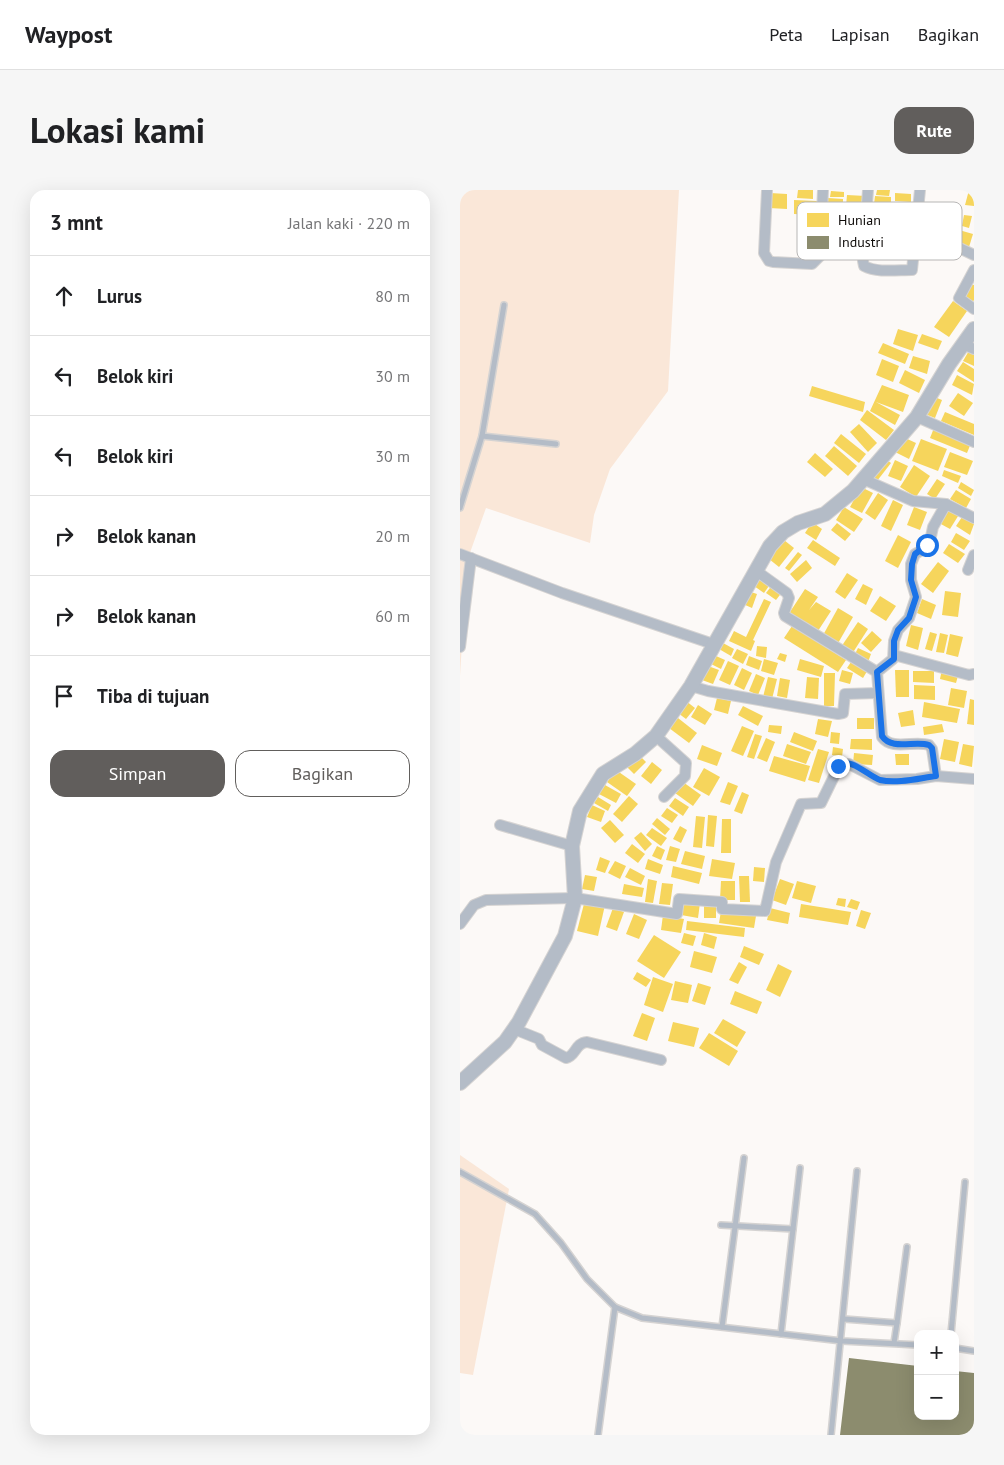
<!DOCTYPE html>
<html lang="id">
<meta charset="utf-8">
<style>
:root{--surface:#fff;--page:#f6f6f6;--text:#202124;--muted:#757577;--line:#e0e0e0;--accent:#615e5c}
body{margin:0;font-family:"PT Sans",sans-serif;background:var(--page);color:var(--text)}
.controls{position:absolute;right:15px;bottom:15px;display:grid;overflow:hidden;border-radius:10px;box-shadow:0 5px 20px #0002}
.controls button{width:45px;height:45px;display:grid;place-items:center;padding:0;border:0;border-bottom:1px solid var(--line);background:var(--surface);color:var(--text);font:25px sans-serif}
.stop{position:absolute;width:15px;height:15px;margin:-11px;border:4px solid #1a73e8;border-radius:50%;background:#fff}
.stop.end{background:#1a73e8;border-color:#fff;box-shadow:0 1px 5px #0008}
.list{margin:0;padding:0;list-style:none}
h2{display:flex;justify-content:space-between;align-items:center;height:65px;margin:0;padding:0 20px;font-size:21px}
h2 small{font-size:16px;font-weight:400;color:var(--muted)}
.list li{display:grid;grid-template-columns:32px 1fr auto;gap:15px;align-items:center;box-sizing:border-box;height:80px;padding:0 20px;border-top:1px solid var(--line)}
.list b{display:block;font-size:19px;white-space:nowrap}
.list em{font-size:16px;font-style:normal;color:var(--muted)}
.actions{display:flex;gap:10px;padding:15px 20px}
.actions a{flex:1;padding:11px 0;border:1px solid var(--accent);border-radius:15px;text-align:center;font-size:18px;color:var(--accent)}
.actions .main{background:var(--accent);color:#fff}
.icon{flex:none;width:28px;height:28px;fill:none;stroke:currentColor;stroke-width:2;stroke-linecap:round;stroke-linejoin:round}
.map{position:relative;flex:none;width:514px;height:1245px;overflow:hidden;border-radius:15px}
header{display:flex;align-items:center;gap:30px;box-sizing:border-box;height:70px;padding:0 25px;background:var(--surface);border-bottom:1px solid var(--line)}
header strong{font-size:24px}
nav{display:flex;gap:28px;margin-inline-start:auto;font-size:18px}
.intro{display:flex;align-items:center;justify-content:space-between;box-sizing:border-box;height:120px;padding:0 30px}
h1{margin:0;font-size:35px}
.button{padding:12px 22px;border-radius:15px;background:var(--accent);color:#fff;font-size:18px;font-weight:700}
main{display:flex;gap:30px;padding:0 30px}
aside{flex:1;background:var(--surface);border-radius:15px;box-shadow:0 5px 20px #0002}
.map>svg:first-child{display:block}
.green{fill:#fae7d8}
.homes{fill:#f6d55c}
.industry{fill:#8c8c6e}
.lines{fill:none;stroke-linecap:round;stroke-linejoin:round}
.service-casing{stroke:#d5d3d2;stroke-width:8}
.minor-casing{stroke:#d5d3d2;stroke-width:12}
.tertiary-casing{stroke:#d5d3d2;stroke-width:16}
.service{stroke:#b4bcc7;stroke-width:5}
.minor{stroke:#b4bcc7;stroke-width:10}
.tertiary{stroke:#b4bcc7;stroke-width:14}
.route{stroke:#1a73e8;stroke-width:6}
.key{fill:#fff;stroke:#b7b6b5;stroke-width:1}
.key-label{font-size:14px;fill:#0e0b09}
</style>
<header>
<strong>Waypost</strong>
<nav><a>Peta</a><a>Lapisan</a><a>Bagikan</a></nav>
</header>
<div class="intro"><h1>Lokasi kami</h1><a class="button">Rute</a></div>
<main>
<aside>
<h2>3 mnt<small>Jalan kaki · 220 m</small></h2>
<ul class="list">
<li><svg class="icon" aria-label="ahead" viewBox="0 0 24 24"><path d="M12 20V5M6 11l6-6 6 6"/></svg><div><b>Lurus</b></div><em>80 m</em></li>
<li><svg class="icon" aria-label="left" viewBox="0 0 24 24"><path d="M17 20v-9H6M10 6l-5 5 5 5"/></svg><div><b>Belok kiri</b></div><em>30 m</em></li>
<li><svg class="icon" aria-label="left" viewBox="0 0 24 24"><path d="M17 20v-9H6M10 6l-5 5 5 5"/></svg><div><b>Belok kiri</b></div><em>30 m</em></li>
<li><svg class="icon" aria-label="right" viewBox="0 0 24 24"><path d="M7 20v-9h11M14 6l5 5-5 5"/></svg><div><b>Belok kanan</b></div><em>20 m</em></li>
<li><svg class="icon" aria-label="right" viewBox="0 0 24 24"><path d="M7 20v-9h11M14 6l5 5-5 5"/></svg><div><b>Belok kanan</b></div><em>60 m</em></li>
<li><svg class="icon" aria-label="arrive" viewBox="0 0 24 24"><path d="M6 21V4h12l-3 4 3 4H6"/></svg><div><b>Tiba di tujuan</b></div></li>
</ul>
<div class="actions"><a class="main">Simpan</a><a>Bagikan</a></div>
</aside>
<div class="map">
<svg width="514" height="1245" viewBox="0 0 514 1245">
<rect width="100%" height="100%" fill="#fcf9f7"/>
<g class="green">
<polygon points="0,0 219,0 208,201 150,279 134,325 130,353 26,318 7,371 0,486"/>
<polygon points="0,965 49,999 13,1185 0,1183"/>
</g>
<g class="homes">
<polygon points="338,0 353,0 353,9 337,8"/>
<polygon points="417,0 430,0 429,6 416,5"/>
<polygon points="509,0 514,1 514,16 505,15"/>
<polygon points="371,1 384,2 384,7 370,7"/>
<polygon points="310,3 327,4 327,19 309,18"/>
<polygon points="435,3 451,4 451,12 435,11"/>
<polygon points="387,5 406,6 406,17 386,16"/>
<polygon points="415,6 431,7 431,14 414,14"/>
<polygon points="368,8 383,9 383,16 368,16"/>
<polygon points="334,10 357,11 356,25 334,24"/>
<polygon points="487,20 502,23 500,33 485,29"/>
<polygon points="504,25 512,26 509,38 502,36"/>
<polygon points="499,40 513,44 509,57 495,53"/>
<polygon points="511,94 514,95 514,110 511,115 501,108"/>
<polygon points="493,111 507,121 489,147 474,137"/>
<polygon points="438,139 458,145 453,161 433,154"/>
<polygon points="462,144 482,151 478,160 458,153"/>
<polygon points="423,153 449,164 445,174 418,163"/>
<polygon points="510,159 514,162 514,176 503,171"/>
<polygon points="453,166 470,171 467,184 449,178"/>
<polygon points="422,169 439,176 433,192 416,185"/>
<polygon points="503,172 514,179 514,192 497,181"/>
<polygon points="445,180 465,190 459,203 439,193"/>
<polygon points="497,185 514,194 512,205 492,195"/>
<polygon points="422,195 449,205 443,222 416,212 440,225 435,235 410,221"/>
<polygon points="352,196 405,212 403,222 349,206"/>
<polygon points="498,203 513,213 504,226 489,216"/>
<polygon points="472,206 482,210 475,228 465,224"/>
<polygon points="407,220 434,240 426,250 400,230"/>
<polygon points="485,222 514,234 514,245 481,231"/>
<polygon points="399,234 417,253 408,262 390,242"/>
<polygon points="474,238 511,253 507,263 470,248"/>
<polygon points="381,244 406,264 399,273 374,253"/>
<polygon points="443,247 456,253 449,269 435,262"/>
<polygon points="461,249 487,259 478,281 452,271"/>
<polygon points="374,256 397,276 388,286 365,266"/>
<polygon points="490,262 513,271 507,285 484,277"/>
<polygon points="355,263 373,279 365,287 347,272"/>
<polygon points="423,267 431,273 417,291 410,285"/>
<polygon points="435,270 448,276 441,291 428,286"/>
<polygon points="454,275 470,286 456,307 440,297"/>
<polygon points="484,280 501,286 498,293 482,286"/>
<polygon points="477,289 485,294 475,309 467,304"/>
<polygon points="501,292 514,300 511,306 498,298"/>
<polygon points="401,297 413,303 402,323 390,317"/>
<polygon points="496,300 511,309 506,318 490,309"/>
<polygon points="418,303 428,310 415,330 405,323"/>
<polygon points="433,310 443,315 431,341 421,336"/>
<polygon points="384,317 403,329 394,342 376,330"/>
<polygon points="454,317 467,322 460,340 447,335"/>
<polygon points="488,317 500,323 490,339 479,333"/>
<polygon points="502,327 514,334 510,345 496,336"/>
<polygon points="352,332 362,339 356,350 345,343"/>
<polygon points="377,333 391,344 385,351 371,340"/>
<polygon points="496,343 510,351 504,360 491,352"/>
<polygon points="438,345 451,352 438,378 425,371"/>
<polygon points="324,350 334,358 319,377 309,369"/>
<polygon points="353,350 380,368 375,376 347,358"/>
<polygon points="489,354 505,364 498,373 483,363"/>
<polygon points="338,362 342,365 329,381 325,378"/>
<polygon points="346,370 352,378 337,392 330,384"/>
<polygon points="478,372 489,381 473,403 461,394"/>
<polygon points="387,383 398,390 385,409 375,402"/>
<polygon points="300,386 311,393 304,403 294,396"/>
<polygon points="313,394 323,401 316,410 306,403"/>
<polygon points="403,394 413,399 406,415 395,409"/>
<polygon points="345,399 358,407 349,420 356,412 371,421 356,444 328,425"/>
<polygon points="288,401 297,404 292,418 283,414"/>
<polygon points="485,401 501,403 498,427 482,425"/>
<polygon points="420,406 436,416 426,431 410,421"/>
<polygon points="304,409 311,412 293,450 295,451 291,461 269,451 274,441 286,447"/>
<polygon points="462,409 476,415 471,429 457,423"/>
<polygon points="378,418 393,427 377,455 362,447"/>
<polygon points="398,432 408,439 392,464 381,457"/>
<polygon points="451,435 463,438 458,460 446,456"/>
<polygon points="332,436 386,470 378,482 324,448"/>
<polygon points="412,441 422,450 411,462 401,453"/>
<polygon points="470,442 477,444 472,461 465,459"/>
<polygon points="480,443 488,445 484,463 476,462"/>
<polygon points="490,444 503,447 498,467 486,464"/>
<polygon points="263,453 274,459 271,466 259,459"/>
<polygon points="297,456 307,457 306,468 296,466"/>
<polygon points="398,458 411,464 408,472 394,466"/>
<polygon points="277,459 288,464 283,474 272,468"/>
<polygon points="320,463 327,465 325,472 317,469"/>
<polygon points="256,466 265,470 261,479 251,474"/>
<polygon points="289,466 302,471 299,480 286,475"/>
<polygon points="304,469 318,473 314,485 301,481"/>
<polygon points="340,469 364,476 361,487 337,480"/>
<polygon points="393,469 409,478 403,488 387,478"/>
<polygon points="268,471 279,476 270,495 259,490"/>
<polygon points="248,476 259,480 253,494 242,490"/>
<polygon points="282,478 292,483 284,500 274,495"/>
<polygon points="482,479 499,482 496,493 480,489"/>
<polygon points="382,480 393,483 390,494 379,491"/>
<polygon points="435,480 449,480 449,507 436,507"/>
<polygon points="453,481 474,481 474,493 453,492"/>
<polygon points="364,483 375,483 374,516 364,516"/>
<polygon points="296,484 305,488 298,505 289,501"/>
<polygon points="308,487 317,489 312,509 303,507"/>
<polygon points="347,487 359,488 358,509 345,508"/>
<polygon points="320,488 330,490 327,508 317,506"/>
<polygon points="454,495 475,496 475,510 454,509"/>
<polygon points="491,498 507,501 504,518 488,515"/>
<polygon points="257,508 271,511 268,524 254,520"/>
<polygon points="510,509 514,510 514,535 507,534"/>
<polygon points="226,511 235,518 226,529 218,523"/>
<polygon points="464,512 500,519 497,533 462,527"/>
<polygon points="238,515 252,524 245,535 231,527"/>
<polygon points="283,516 303,526 298,536 278,525"/>
<polygon points="453,520 455,535 441,537 438,523"/>
<polygon points="218,528 237,543 229,553 209,538"/>
<rect x="397" y="528" width="17" height="11"/>
<polygon points="358,529 372,531 368,547 355,544"/>
<polygon points="482,534 484,542 464,545 463,537"/>
<polygon points="309,535 322,536 321,544 308,542"/>
<polygon points="282,536 294,541 283,566 271,561"/>
<polygon points="334,542 357,551 353,561 330,552"/>
<polygon points="371,542 380,543 379,554 370,553"/>
<polygon points="295,544 302,546 294,569 287,567"/>
<polygon points="306,548 315,552 307,572 297,568"/>
<polygon points="391,549 412,549 412,560 390,559"/>
<polygon points="484,549 499,552 495,572 480,569"/>
<polygon points="327,554 351,562 346,574 323,566"/>
<polygon points="503,554 514,556 512,577 499,574"/>
<polygon points="242,555 262,563 257,576 237,569"/>
<polygon points="373,557 383,559 382,567 372,565"/>
<polygon points="358,559 369,562 359,593 348,590"/>
<polygon points="394,563 413,565 412,575 393,574"/>
<polygon points="435,564 449,564 449,575 436,575"/>
<polygon points="179,565 186,572 174,584 167,577"/>
<polygon points="314,566 350,576 345,592 309,581"/>
<polygon points="192,572 202,580 191,594 181,586"/>
<polygon points="244,578 260,587 249,606 233,597"/>
<polygon points="156,580 176,594 167,606 147,592"/>
<polygon points="223,592 241,605 233,616 215,603"/>
<polygon points="268,592 278,596 270,615 260,612"/>
<polygon points="145,595 161,604 156,613 139,604"/>
<polygon points="282,602 289,605 282,624 274,621"/>
<polygon points="169,606 178,614 162,632 153,624"/>
<polygon points="138,607 151,615 148,621 134,613"/>
<polygon points="215,608 229,617 223,626 209,616"/>
<polygon points="132,615 145,621 141,632 127,627"/>
<polygon points="207,618 218,625 212,633 201,626"/>
<polygon points="248,625 257,626 254,657 246,656"/>
<polygon points="236,626 245,627 242,658 233,657"/>
<polygon points="197,628 210,639 205,645 192,634"/>
<polygon points="262,629 271,629 271,663 261,663"/>
<polygon points="150,630 164,645 155,653 141,638"/>
<polygon points="220,636 227,640 221,653 213,649"/>
<polygon points="192,638 207,648 201,656 186,645"/>
<polygon points="181,642 192,654 185,661 174,648"/>
<polygon points="172,654 185,664 178,673 165,663"/>
<polygon points="197,656 205,660 201,670 192,666"/>
<polygon points="210,656 220,659 216,672 206,670"/>
<polygon points="225,661 245,666 242,679 221,674"/>
<polygon points="140,667 150,671 145,683 136,680"/>
<polygon points="188,669 203,675 200,684 185,679"/>
<polygon points="252,669 275,673 272,689 249,686"/>
<polygon points="155,671 166,676 160,689 148,683"/>
<polygon points="213,676 242,683 239,694 211,687"/>
<polygon points="294,677 305,678 304,692 293,691"/>
<polygon points="170,678 185,686 181,695 165,687"/>
<polygon points="125,685 137,687 134,701 122,699"/>
<polygon points="279,686 289,686 290,712 280,712"/>
<polygon points="188,689 197,691 193,713 185,712"/>
<polygon points="320,689 334,694 326,715 312,710"/>
<polygon points="261,691 275,691 275,710 260,710"/>
<polygon points="337,691 356,696 351,713 332,708"/>
<polygon points="202,693 213,694 210,715 199,714"/>
<polygon points="164,694 184,698 182,707 162,704"/>
<polygon points="378,708 386,709 385,717 376,715"/>
<polygon points="391,709 400,712 397,720 387,717"/>
<polygon points="125,710 145,715 138,746 117,741"/>
<polygon points="223,710 240,713 238,728 221,725"/>
<rect x="244" y="714" width="12" height="14"/>
<polygon points="341,714 391,722 388,735 339,727"/>
<polygon points="153,718 164,722 157,741 146,737"/>
<polygon points="310,718 330,723 328,734 307,730"/>
<polygon points="401,720 411,723 405,739 396,736"/>
<polygon points="261,721 296,726 294,738 259,733"/>
<polygon points="174,724 187,730 179,749 166,744"/>
<polygon points="203,725 224,729 221,743 201,740"/>
<polygon points="227,731 285,738 284,747 226,740"/>
<polygon points="224,743 236,746 233,756 221,753"/>
<polygon points="244,743 257,747 254,759 241,755"/>
<polygon points="194,745 221,762 204,788 177,771"/>
<polygon points="284,756 304,764 299,775 280,767"/>
<polygon points="234,761 257,767 252,783 230,777"/>
<polygon points="279,772 287,777 278,794 269,790"/>
<polygon points="318,774 332,781 320,807 306,800"/>
<polygon points="177,782 191,790 186,797 173,789"/>
<polygon points="193,787 213,794 203,822 184,815"/>
<polygon points="215,791 232,795 228,813 211,810"/>
<polygon points="238,793 251,797 245,815 232,811"/>
<polygon points="275,801 302,812 297,824 270,814"/>
<polygon points="182,823 195,828 187,851 173,846"/>
<polygon points="263,829 286,842 277,857 254,843"/>
<polygon points="213,832 239,838 234,857 208,851"/>
<polygon points="249,843 278,861 269,876 239,858"/>
</g>
<polygon class="industry" points="389,1168 458,1176 458,1226 495,1226 495,1181 514,1183 514,1245 380,1245"/>
<g class="lines">
<g class="service-casing">
<g id="service">
<polyline points="22,246 96,254"/>
<polyline points="0,318 22,246 44,115"/>
<polyline points="0,982 75,1024 101,1053 127,1089 155,1117 182,1128 382,1151 458,1155"/>
<polyline points="261,1035 333,1039"/>
<polyline points="384,1129 437,1133 447,1057"/>
<polyline points="262,1137 284,968"/>
<polyline points="321,1144 340,978"/>
<polyline points="491,1144 505,992"/>
<polyline points="434,1153 437,1133"/>
<polyline points="495,1158 514,1161"/>
<polyline points="138,1245 155,1117"/>
<polyline points="371,1245 397,981"/>
</g>
</g>
<g class="minor-casing">
<g id="minor">
<polyline points="307,0 304,63 309,71 313,72 352,74 360,66 363,0"/>
<path d="M408,0l-5,71 1,5c13,7 33,4 48,4l8,-80"/>
<polyline points="456,42 474,46 514,65"/>
<polyline points="514,80 499,108 514,119"/>
<polyline points="503,154 514,159"/>
<polyline points="457,227 514,252"/>
<polyline points="403,289 453,311 486,314 514,328"/>
<polyline points="0,364 102,403 256,455"/>
<polyline points="295,380 327,403 329,408 324,423 325,426 417,482"/>
<polyline points="508,380 514,365"/>
<polyline points="0,457 11,368"/>
<polyline points="434,465 509,485 514,484"/>
<polyline points="231,496 248,501 378,524 383,523 385,504 418,503"/>
<polyline points="196,546 226,573 225,586 204,607"/>
<path d="M476,586l-4,-27 -3,-4c-14,-5 -37,6 -47,-8l-5,-65 16,-13 1,-18 4,-11 11,-12 7,-21 -5,-17v-16l4,-10 9,-5 6,-8 3,-14 13,-23"/>
<polyline points="40,635 112,656"/>
<polyline points="0,734 14,715 26,710 115,708 217,724 219,709 262,712 262,719 305,721 316,672 341,614 361,613 380,574 389,574 420,590 457,589 476,586 514,589"/>
<path d="M54,839l25,10 3,6 24,13c10,-2 9,-15 21,-16l74,18"/>
</g>
</g>
<g class="tertiary-casing">
<polyline id="tertiary" points="0,893 45,852 59,832 105,746 115,708 112,656 120,621 143,584 175,564 196,546 231,496 310,356 323,342 338,333 365,324 393,301 457,227 489,174 514,139"/>
</g>
<use href="#service" class="service"/>
<use href="#minor" class="minor"/>
<use href="#tertiary" class="tertiary"/>
</g>
<g class="lines">
<path class="route" d="M378,576c12,-10 30,10 42,14 17,4 40,-2 56,-4l-4,-28 -3,-3c-14,-5 -37,6 -47,-9l-5,-64 17,-13v-18l4,-11 11,-12 7,-21 -5,-17 1,-16 3,-10 12,-9"/>
</g>
<rect x="337" y="12" width="165" height="58" rx="8" class="key"/>
<rect x="347" y="23" width="22" height="14" fill="#f6d55c"/>
<rect x="347" y="46" width="22" height="13" fill="#8c8c6e"/>
<g class="key-label">
<text x="378" y="35">Hunian</text>
<text x="378" y="57">Industri</text>
</g>
</svg>
<div class="controls">
<button>+</button>
<button>−</button>
</div>
<div class="stop" style="left:467px;top:355px"></div>
<div class="stop end" style="left:378px;top:576px"></div>
</div>
</main>
